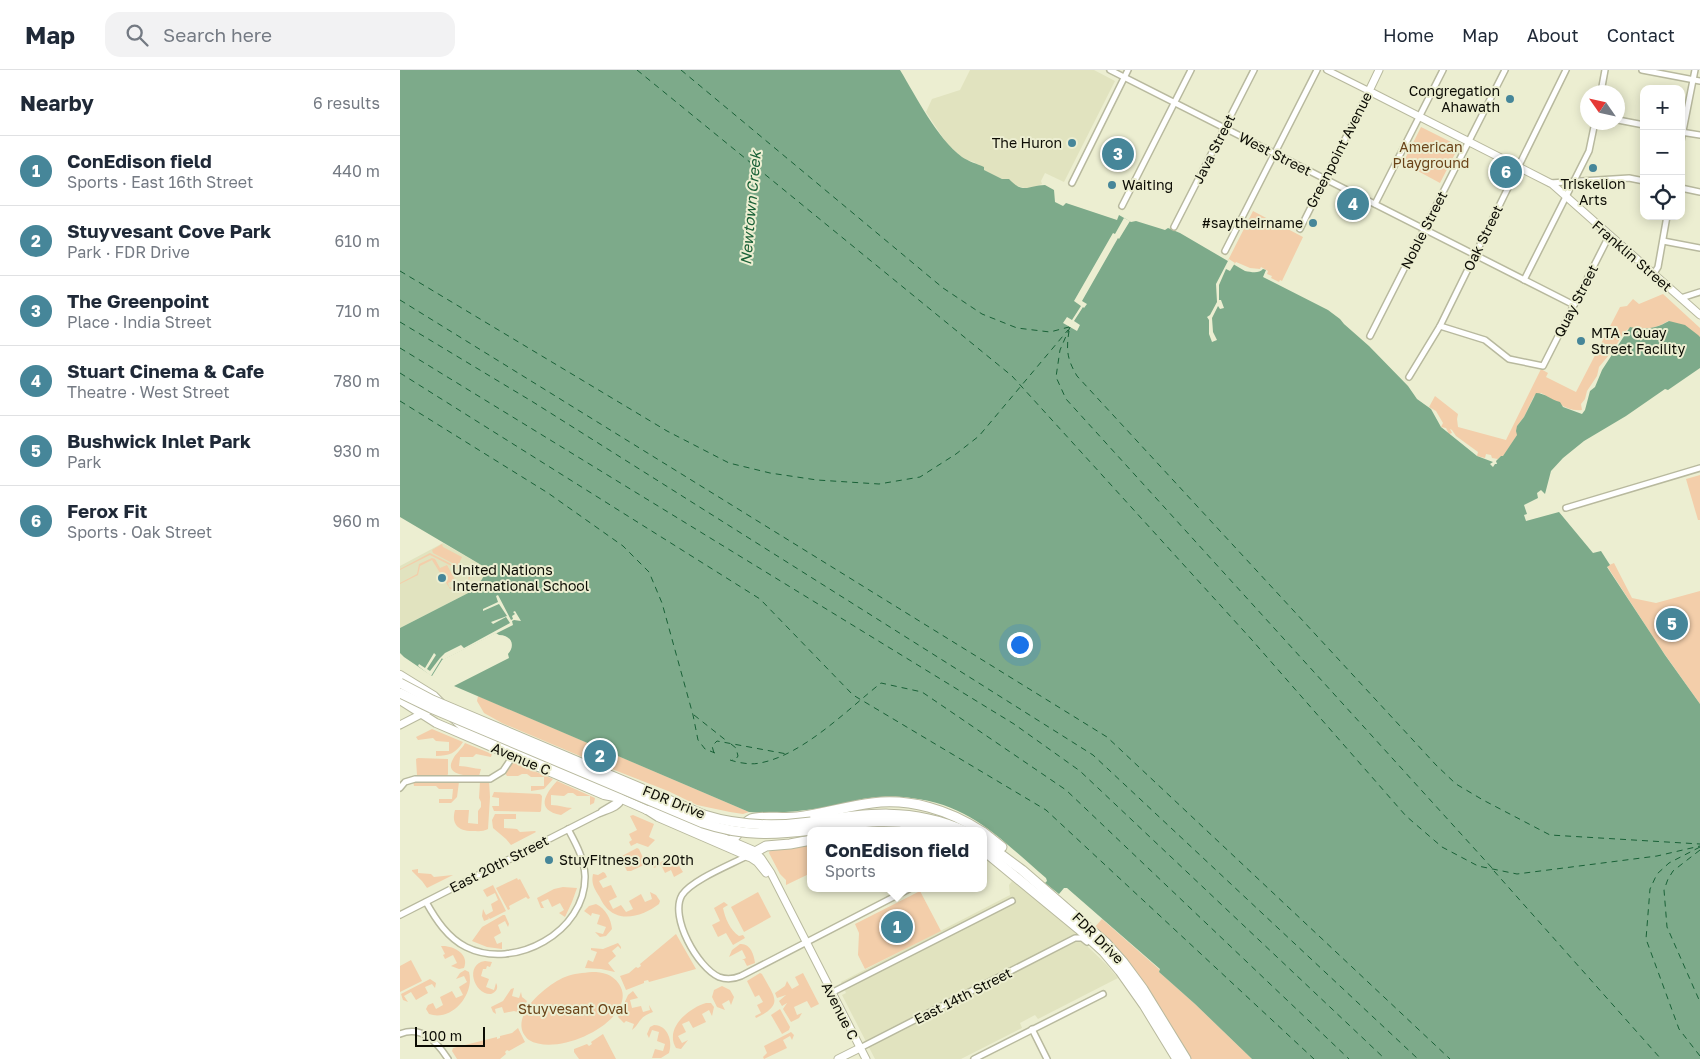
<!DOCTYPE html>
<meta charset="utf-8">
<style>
:root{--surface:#fff;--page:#f2f2f3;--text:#1f2937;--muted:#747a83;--line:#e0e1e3;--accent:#468699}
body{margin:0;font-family:"Golos Text",sans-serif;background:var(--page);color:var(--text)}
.controls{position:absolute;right:15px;top:15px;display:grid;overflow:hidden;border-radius:10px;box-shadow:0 2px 12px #0003}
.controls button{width:45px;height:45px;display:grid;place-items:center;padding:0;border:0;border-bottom:1px solid var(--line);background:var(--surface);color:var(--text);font:25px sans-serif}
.compass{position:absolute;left:1180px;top:15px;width:45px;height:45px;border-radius:50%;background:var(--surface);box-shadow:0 2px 12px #0003;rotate:304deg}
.scale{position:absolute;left:15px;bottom:12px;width:70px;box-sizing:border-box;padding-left:5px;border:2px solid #0c0c04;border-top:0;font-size:14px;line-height:18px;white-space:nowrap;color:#0c0c04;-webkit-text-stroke:4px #eceed1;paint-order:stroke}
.you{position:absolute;left:619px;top:574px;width:18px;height:18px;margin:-12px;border:4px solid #fff;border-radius:50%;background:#1a73e8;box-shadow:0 0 0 8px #1a73e833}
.badge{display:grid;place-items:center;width:32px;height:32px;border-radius:50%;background:var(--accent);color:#fff;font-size:16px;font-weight:700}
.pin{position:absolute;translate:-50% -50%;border:2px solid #fff;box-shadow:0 1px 5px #0006}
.popup{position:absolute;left:407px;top:757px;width:180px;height:65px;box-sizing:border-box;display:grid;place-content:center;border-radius:10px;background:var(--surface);filter:drop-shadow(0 1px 4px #0005);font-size:16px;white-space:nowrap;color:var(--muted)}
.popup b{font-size:19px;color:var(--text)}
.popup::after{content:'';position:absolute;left:50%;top:100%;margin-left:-10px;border:10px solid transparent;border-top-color:var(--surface)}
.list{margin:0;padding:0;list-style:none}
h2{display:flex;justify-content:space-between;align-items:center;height:65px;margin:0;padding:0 20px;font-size:21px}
h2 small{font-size:16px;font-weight:400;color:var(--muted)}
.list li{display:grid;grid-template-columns:32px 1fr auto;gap:15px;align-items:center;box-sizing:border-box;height:70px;padding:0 20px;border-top:1px solid var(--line)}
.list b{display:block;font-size:19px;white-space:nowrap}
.list p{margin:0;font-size:16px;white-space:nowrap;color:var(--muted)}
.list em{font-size:16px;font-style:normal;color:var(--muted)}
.icon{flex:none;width:28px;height:28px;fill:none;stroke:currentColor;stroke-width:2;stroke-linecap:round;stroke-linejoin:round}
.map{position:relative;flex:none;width:1300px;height:989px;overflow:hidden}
header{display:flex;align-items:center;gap:30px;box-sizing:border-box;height:70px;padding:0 25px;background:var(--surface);border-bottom:1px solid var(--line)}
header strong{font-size:24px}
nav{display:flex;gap:28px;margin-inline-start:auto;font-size:18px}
.search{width:350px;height:45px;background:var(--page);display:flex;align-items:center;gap:12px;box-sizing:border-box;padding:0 18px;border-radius:15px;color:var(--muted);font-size:19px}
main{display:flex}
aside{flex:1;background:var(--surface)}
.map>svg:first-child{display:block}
.built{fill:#e1e3bf}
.green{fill:#f3ceaa}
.water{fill:#7daa8a}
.pier{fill:#eceed1}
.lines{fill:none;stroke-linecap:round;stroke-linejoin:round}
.ferry{stroke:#196137;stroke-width:1;stroke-dasharray:6 5;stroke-linecap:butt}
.minor-casing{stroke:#b8b99e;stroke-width:8}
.tertiary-casing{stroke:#b8b99e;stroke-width:8}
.secondary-casing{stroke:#b8b99e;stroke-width:9}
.primary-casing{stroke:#b8b99e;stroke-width:10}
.motorway-casing{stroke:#b8b99e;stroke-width:11}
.minor{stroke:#fff;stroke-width:5}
.tertiary{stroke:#fff;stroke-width:5.5}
.secondary{stroke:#fff;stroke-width:7}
.primary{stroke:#fff;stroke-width:8}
.motorway{stroke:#fff;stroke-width:9}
.motorway-bridge-casing{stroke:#b8b99e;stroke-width:11;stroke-linecap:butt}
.motorway-bridge{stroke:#fff;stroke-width:9}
.poi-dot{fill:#468699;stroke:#eceed1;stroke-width:2}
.labels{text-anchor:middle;stroke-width:4;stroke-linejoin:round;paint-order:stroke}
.poi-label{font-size:14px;fill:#0c0c04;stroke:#eceed1;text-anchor:start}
.park-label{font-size:14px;fill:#6a4318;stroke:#eceed1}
.street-label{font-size:14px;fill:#0c0c04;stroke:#eceed1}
.water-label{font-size:15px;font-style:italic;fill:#196137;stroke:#eceed1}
</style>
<header>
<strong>Map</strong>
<div class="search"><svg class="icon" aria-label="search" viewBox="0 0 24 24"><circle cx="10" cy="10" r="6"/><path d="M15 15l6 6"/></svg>Search here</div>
<nav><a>Home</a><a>Map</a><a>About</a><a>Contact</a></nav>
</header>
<main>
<aside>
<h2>Nearby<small>6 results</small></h2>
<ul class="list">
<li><span class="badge">1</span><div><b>ConEdison field</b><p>Sports · East 16th Street</p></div><em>440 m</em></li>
<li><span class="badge">2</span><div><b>Stuyvesant Cove Park</b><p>Park · FDR Drive</p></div><em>610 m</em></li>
<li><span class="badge">3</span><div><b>The Greenpoint</b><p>Place · India Street</p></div><em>710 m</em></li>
<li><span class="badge">4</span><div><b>Stuart Cinema &amp; Cafe</b><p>Theatre · West Street</p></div><em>780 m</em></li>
<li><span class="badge">5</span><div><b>Bushwick Inlet Park</b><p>Park</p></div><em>930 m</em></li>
<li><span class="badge">6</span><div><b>Ferox Fit</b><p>Sports · Oak Street</p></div><em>960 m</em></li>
</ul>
</aside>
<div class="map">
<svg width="1300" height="989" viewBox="0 0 1300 989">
<rect width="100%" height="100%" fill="#eceed1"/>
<g class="built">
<polygon points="570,0 694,0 715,11 664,112 645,103 641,111 642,114 629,119 613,115 610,110 602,109 583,100 574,92 564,89 547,74 526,42 532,29 560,20"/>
<polygon points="43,473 88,499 76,519 0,558 0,496"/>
<polygon points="612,811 690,873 686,875 707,895 718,908 638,949 635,945 620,953 622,958 561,989 475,989 442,925 446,923 441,912 610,825 609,815"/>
</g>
<g class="green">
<polygon points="1021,57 1059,76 1040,113 1003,93"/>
<polygon points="853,141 903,167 882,211 880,210 879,212 871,208 872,206 867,204 868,201 861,197 860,199 850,198 836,192 830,201 816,214"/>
<path d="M1263,224l37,34v9l-32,-16c-13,8 -23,9 -38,7l-6,4 -10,17 -15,18 -2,9 -10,15 -2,8 -4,5 1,6c-16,2 -27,-10 -41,-17l-7,3 -10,21 -7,9v9l-14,22 -2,-1 -3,3 -6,-1 -1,-3 -5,-1 -1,4 -8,-2 1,-4 -22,-16 -4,-6 -2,-1 2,4 -3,1 -3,-6 -5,-1 2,-4 -7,-12 -7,-4 6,-11 23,18 -1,5 1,8 48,13 35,-71 7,4 -2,4 30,15 44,-85 7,-1 6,-7 6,5z"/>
<polygon points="1300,405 1300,450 1298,450 1286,409"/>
<polygon points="42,474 43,477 62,487 58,496 33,483 32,480"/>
<polygon points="30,483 69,503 71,506 69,510 53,519 50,519 32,490 20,496 18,505 0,514 0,513 17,504 19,494 32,488 35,489 40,498 47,495 55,510 48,513 49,517 53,518 69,509 67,504 30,485 0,500 0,499"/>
<polygon points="1214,493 1232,528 1256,533 1300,521 1300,634 1259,576 1207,496"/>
<polygon points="78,626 349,742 343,744 330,742 297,735 268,721 199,694 102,653 84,643 77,631"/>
<path d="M32,659l31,13c-7,11 -14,14 -27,14v-5h13v-9l-13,-1 -3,-3 -15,2 -2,-3z"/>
<path d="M65,673l27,11 -1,3 -15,-3 -3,3h-13l-1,9c9,0 15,3 22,3l-2,7c-9,0 -36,0 -26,-17 3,-6 9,-10 12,-16z"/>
<polygon points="18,688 48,689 48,704 47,706 17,705 16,689"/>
<polygon points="113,692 153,709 144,719 131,721 131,716 144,716 144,707 131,707 127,704 122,704 118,706 107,706 105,703"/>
<polygon points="13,711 59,712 57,727 51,733 39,733 39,729 52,729 53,719 39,719 36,716 14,716"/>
<path d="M89,711l1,16 -2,32c-5,3 -11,2 -16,2 -14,0 -21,-7 -17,-21h14l-1,13 10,1v-13l3,-4v-5l-2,-4 1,-16z"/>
<path d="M157,711l38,17 -1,5 -4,2v-9h-13l-4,-3h-5l-4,3 -13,-1v10c9,0 14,3 21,3l-11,7c-26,-5 -16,-21 -4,-34z"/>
<polygon points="94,722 140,724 142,726 141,741 140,742 94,741 92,736 99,736 99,728 92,727"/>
<polygon points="95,744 116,744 116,749 104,749 104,758 117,759 120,762 135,761 136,762 111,775 106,769 93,758 92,750"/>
<polygon points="233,745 254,754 249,767 255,770 248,777 237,773 231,776 229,772 232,770 229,764 237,760 230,746"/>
<polygon points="411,774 411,803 386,815 386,810 380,804 369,783 370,780"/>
<polygon points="237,778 239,779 246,794 231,801 227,801 220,787"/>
<polygon points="269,790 278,794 283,802 274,807 271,800 265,803 261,795 254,798 253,796 263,791"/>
<polygon points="18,799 18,803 31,804 34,807 53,805 27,818 22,811 12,801 12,800"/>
<path d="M203,802l2,1 2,4 -8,4 4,7 8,-3 6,12 -8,4 4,8 8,-4 5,7 7,-3 -4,-8 12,-7 4,8 7,-3 -2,-7 6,3 4,6 -1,3c-16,12 -40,20 -54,2 -3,-3 -4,-7 -6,-10 -5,-8 -8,-13 -6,-22l5,1z"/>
<polygon points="117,808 118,810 120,809 130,828 128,829 126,827 109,836 110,839 108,840 96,818"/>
<polygon points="93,815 106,841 90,849 88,847 89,849 84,851 82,846 83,839 86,845 93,841 91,834 98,830 95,823 87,827 83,820"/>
<polygon points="163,817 177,818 172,832 165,847 159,843 164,840 160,833 152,837 148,829 141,832 144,838 141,838 137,828 154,819"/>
<polygon points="520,821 541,861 465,899 458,885 459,863 455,854"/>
<polygon points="358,822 371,847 344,862 331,837"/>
<path d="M324,832l4,3 -5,3c2,10 7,22 16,28l4,-1 2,3 -12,7 -7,-12 -8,4 -6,-12 8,-4 -6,-13z"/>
<path d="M196,834c10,5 15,15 16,25l-6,7 -6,1 -5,-5 8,2 3,-7 -9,-3 3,-9 -8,-2 -1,3 -7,-5 5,-5z"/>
<polygon points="103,845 105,845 109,854 108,857 105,851 98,855 101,863 94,867 97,874 102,872 102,879 87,877 72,871 82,857"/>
<path d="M702,849l58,51 -1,2 36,32 57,55h-62c-27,-46 -56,-94 -95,-132z"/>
<polygon points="276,864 296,899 249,912 248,910 244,911 244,913 226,920 220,906 229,903 236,897 238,898 241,896 240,894"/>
<polygon points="218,873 221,877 221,879 218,876 212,881 216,886 208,893 215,902 201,899 185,898 188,890 193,892 197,882 191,880 191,878 203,879"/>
<path d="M340,874c10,-1 14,10 15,19l-8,3 -3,-6h-2l4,-2 -4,-8 -13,7 3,-7z"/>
<path d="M41,876c12,-1 29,8 23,22l-5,1 -8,-3 6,-3 -4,-8 -8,4 -2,-4 2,-1z"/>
<polygon points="11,890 22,911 0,922 0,896"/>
<path d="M85,891l7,1 -2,5 -3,-1 -1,3h-3l-2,7 8,3 -3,8 8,3 2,-7c3,5 0,9 -5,11 -17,1 -27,-30 -6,-33z"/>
<path d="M65,900l4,2c6,23 -18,50 -40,42l-3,-5 2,-4 5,-2 3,6 7,-4 -3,-8 12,-6 4,7 7,-3 -4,-8 8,-5 -3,-6 -8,3 4,-6z"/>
<path d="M192,902c11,0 20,2 27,12 22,33 -59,75 -90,56 -25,-21 18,-56 36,-63 9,-4 18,-4 27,-5z"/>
<path d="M360,903l2,1c12,23 23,30 -6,44l-1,-2 6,-3 -4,-8 6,-3 -4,-7 -4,2 -8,-16z"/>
<polygon points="403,903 419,934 411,938 407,931 394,937 397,945 402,943 399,948 391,952 383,939 387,933 382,936 379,931 386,925 377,928 375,923 385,916 387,911 392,919 399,915 395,907"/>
<polygon points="30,909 36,913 35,918 32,914 25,917 28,923 16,930 11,922 4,926 8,932 3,930 1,924"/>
<polygon points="322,916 330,920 334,927 331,935 329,930 322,934 325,940 317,937 312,927 314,920"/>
<polygon points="114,918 112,926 119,928 121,922 122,927 127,931 121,943 114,941 104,943 102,937 95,939 96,944 93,942 91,937 103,931 111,919"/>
<path d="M233,921l5,7 -8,2 2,8 9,-2 2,6 7,-2 -1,-5 4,7c-15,5 -12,11 -21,18l2,-6 -8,-3 -2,2 -6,-6 10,-22z"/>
<path d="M306,933h5l3,4 -2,9 -3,-6 -7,4 4,8 -13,6 -4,-7 -7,3 4,8 -8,4 4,7 6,-3 -7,9 -5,-1c-12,-20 13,-40 30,-45z"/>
<polygon points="380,939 390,957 389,960 382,964 371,945"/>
<path d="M254,955c14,0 19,17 15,28l-8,5h-9l3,-9 8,2 2,-7 -8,-3 2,-9 -7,-2 -3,8 -2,-4 3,-7z"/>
<polygon points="118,958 125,972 109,981 107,980 105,982 106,984 100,989 57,989 52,981 53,978 97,967 97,969 100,968 100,966 112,963"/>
<polygon points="391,962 394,965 392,970 390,966 383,970 387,978 364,989 363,987 367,983 364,976"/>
<polygon points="203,964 216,989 179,989 174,982 174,979 187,974 189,976 192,974 191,972"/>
</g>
<path class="water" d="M0,0h500c17,28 36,67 62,87 6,4 15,7 22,10v3l18,9h7c15,16 20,6 36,6l9,5 1,12 8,4 3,-3 51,17 2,-5 12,7 5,-1 29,9 3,-2 12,5 65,38c6,1 14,3 18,-2l3,1 -3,7 65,33 12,9 4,5 25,22 39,40 9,13 14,10 10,18 36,29 16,6 -3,2 3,3 2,-3h2l-1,-3 5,-5h2l14,-21 -1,-4 1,-5 7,-9 12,-24c9,0 15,7 24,9l3,5 19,7 3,-4 5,-19 5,-4 7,-17 28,-43c15,3 25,2 39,-6l16,4 13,10 2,2v31l-32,22 -3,-1 -39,27 -42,25 -21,17 -12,13 -6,23 -4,-4 -4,3 1,5 -14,7 3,9 -3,1 2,6 33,-9 34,41 8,-2 9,14 -3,2 58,88 35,49v355h-448l-57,-55 -36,-32 1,-3 -93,-81h-3l-5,6 -14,-11 2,-2 -1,-3c-45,-38 -74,-73 -135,-80 -14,-2 -27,-2 -41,0 -12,1 -23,5 -34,7 -29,6 -57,9 -87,7l-295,-126 55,-28 -1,-4c8,-9 3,-19 -9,-19l-3,-2 -54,27 -10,16 -28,-19 -4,-4v-25l76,-39 12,-20 -88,-52z"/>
<g class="pier">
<polygon points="724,148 730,151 719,169 718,168 682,231 687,234 684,238 683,237 674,251 680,255 677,261 663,253 667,247 672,250 681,236 674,231 713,163 715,164"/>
<polygon points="829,189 835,193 830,201 826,199 819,215 819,230 821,230 824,238 820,239 818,236 812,248 813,262 817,270 812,272 809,264 809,250 807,247 810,245 817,232 816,214"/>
<polygon points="98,525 111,550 113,549 112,546 115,544 113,542 115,541 121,551 114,550 112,551 113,555 43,590 42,588 31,606 18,596 19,594 25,598 34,583 36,585 27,599 30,601 40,588 45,583 61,575 64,578 110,553 106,547 93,554 91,552 107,546 99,534 83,541 83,539 98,532 96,526"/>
</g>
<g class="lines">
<g class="ferry">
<polyline points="237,0 612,306 852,570 1006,746 1042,777 1078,796 1117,804 1257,786 1300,776"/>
<polyline points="281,0 543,218 582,244 617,258 650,262 669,257"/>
<polyline points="0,201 267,361 329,393 370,403 417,410 479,414 520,407 556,384 579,366 668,260"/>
<polyline points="0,230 707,667 1050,989"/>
<polyline points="0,252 133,332 693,685 1018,989"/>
<polyline points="670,257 660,280 656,307 666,329 1092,798"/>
<path d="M669,261c-3,19 -2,28 8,45l359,389 20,19 27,16 67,35 150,9"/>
<polyline points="0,278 614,654 680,701 985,989"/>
<polyline points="0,303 360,529 453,625 646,740 914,989"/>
<polyline points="0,331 148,423 223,476 249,502 262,533 293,645 298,670 305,679 315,683"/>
<polyline points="294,645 328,672"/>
<polyline points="331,674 336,678 338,686 336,689 332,690"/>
<polyline points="314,683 312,676 317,671 387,684"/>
<path d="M330,690c9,3 21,5 30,3 43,-8 87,-53 121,-80l41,9 144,98 283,269"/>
<polyline points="1300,777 1269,793 1257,804 1250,819 1246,869 1279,959 1300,986"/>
<polyline points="1300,780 1273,801 1268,809 1264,820 1267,857 1300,932"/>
<polyline points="1094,801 1261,989"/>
</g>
<g class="minor-casing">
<g id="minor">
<polyline points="710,0 1174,235"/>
<polyline points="1242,0 1300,11"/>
<polyline points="1201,22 1205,0"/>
<polyline points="1218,50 1244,55"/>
<polyline points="1281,62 1300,65"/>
<polyline points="1281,71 1295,0"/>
<polyline points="672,113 728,0"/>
<polyline points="1150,113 1229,108 1244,111"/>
<polyline points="1281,118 1300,122"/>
<polyline points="975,134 1043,0"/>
<polyline points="722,136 791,0"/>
<polyline points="774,157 854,0"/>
<polyline points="900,159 969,21"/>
<polyline points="1263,171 1300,178"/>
<polyline points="825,181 917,0"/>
<polyline points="1253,205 1258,197 1267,146"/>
<polyline points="1124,210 1189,81 1195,52"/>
<polyline points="1281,228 1300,222"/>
<polyline points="1040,256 1085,270 1109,289 1143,296 1209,166"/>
<polyline points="970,266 1105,0"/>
<polyline points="1009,307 1040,256 1166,0"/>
<polyline points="1166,438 1300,398"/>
<polyline points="0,718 5,712 15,709 90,709 103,701 113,686"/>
<path d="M347,786c-17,9 -55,24 -65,39 -13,22 16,73 37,82 8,3 15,2 22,-1l170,-88"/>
<path d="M26,832c10,18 22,36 40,45 48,24 120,-15 119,-71 -1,-18 -9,-32 -17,-47"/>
<polyline points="431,923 612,831"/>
<polyline points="632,959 647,989"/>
<path d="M0,964c22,-9 37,8 48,25"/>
<polyline points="460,978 675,868 682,868 687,872"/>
<polyline points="574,989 703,924"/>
</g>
</g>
<g class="tertiary-casing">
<g id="tertiary">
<polyline points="927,0 969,21"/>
<polyline points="202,741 222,729"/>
<path d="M0,845l198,-101c9,-4 21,-6 24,-15"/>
</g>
</g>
<g class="secondary-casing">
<g id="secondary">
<polyline points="979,0 969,21 1152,114 1300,245"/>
<polyline points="0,655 35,637"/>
<polyline points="354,781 361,788 371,803 466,989"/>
<polyline points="348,786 357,792 366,803"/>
<polyline points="438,989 460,978"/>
</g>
</g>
<g class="primary-casing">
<g id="primary">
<polyline points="0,605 34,626 41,633"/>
<polyline points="0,630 36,653 204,725 220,728"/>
<polyline points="53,648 63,657 209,720 222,729 247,740 258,747 348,786"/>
<polyline points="247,740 260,741 354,781"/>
</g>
</g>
<g class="motorway-casing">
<g id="motorway">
<path d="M411,752c55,-9 101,-15 154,9"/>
<path d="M412,760c47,-8 85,-14 132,1"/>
<polyline points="583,762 602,777"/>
<path d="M330,771c10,-5 10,-17 21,-22 11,-4 33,0 46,-2 25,-3 50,-11 75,-14 38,-5 77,7 109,28"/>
<polyline points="583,771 622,800 706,873 723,892 743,919 786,989"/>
<polyline points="583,780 679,859 704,882 720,901 744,935 777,989"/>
<polyline points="348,786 366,776 390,774 411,770"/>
</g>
</g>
<use href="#minor" class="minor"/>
<use href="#tertiary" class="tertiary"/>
<use href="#secondary" class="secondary"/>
<use href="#primary" class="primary"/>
<use href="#motorway" class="motorway"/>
<g class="motorway-bridge-casing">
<g id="motorway-bridge">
<path d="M0,613l32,17 272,115c35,11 70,12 107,7"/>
<path d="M0,623l31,15 272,115c39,13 70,12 109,7"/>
</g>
</g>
<use href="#motorway-bridge" class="motorway-bridge"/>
</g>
<g class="poi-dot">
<circle cx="1110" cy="29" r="5"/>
<circle cx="672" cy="73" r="5"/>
<circle cx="1193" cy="98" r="5"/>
<circle cx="712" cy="115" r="5"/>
<circle cx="913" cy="153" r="5"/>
<circle cx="1181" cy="271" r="5"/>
<circle cx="42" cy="508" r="5"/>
<circle cx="149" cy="790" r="5"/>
</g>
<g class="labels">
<g class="poi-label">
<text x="1100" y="26" text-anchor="end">Congregation<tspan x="1100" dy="16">Ahawath</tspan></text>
<text x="662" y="78" text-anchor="end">The Huron</text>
<text x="1193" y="119" text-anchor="middle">Triskelion<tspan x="1193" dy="16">Arts</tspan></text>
<text x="722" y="120">Waiting</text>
<text x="903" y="158" text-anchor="end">#saytheirname</text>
<text x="1191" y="268">MTA - Quay<tspan x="1191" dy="16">Street Facility</tspan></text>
<text x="52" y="505">United Nations<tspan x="52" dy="16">International School</tspan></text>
<text x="159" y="795">StuyFitness on 20th</text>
</g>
<g class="park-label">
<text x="1031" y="82">American<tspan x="1031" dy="16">Playground</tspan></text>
<text x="173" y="944">Stuyvesant Oval</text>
</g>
<g class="street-label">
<text transform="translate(814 79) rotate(-63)" y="5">Java Street</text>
<text transform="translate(939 80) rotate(-63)" y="5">Greenpoint Avenue</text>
<text transform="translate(875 84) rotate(27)" y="5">West Street</text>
<text transform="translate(1024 160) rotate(-63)" y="5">Noble Street</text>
<text transform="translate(1083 168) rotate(-64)" y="5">Oak Street</text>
<text transform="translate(1232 186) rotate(41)" y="5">Franklin Street</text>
<text transform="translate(1176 231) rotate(-63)" y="5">Quay Street</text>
<text transform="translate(121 689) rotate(23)" y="5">Avenue C</text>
<text transform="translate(274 732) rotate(22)" y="5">FDR Drive</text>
<text transform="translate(99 794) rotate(-27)" y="5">East 20th Street</text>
<text transform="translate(698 868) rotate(45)" y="5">FDR Drive</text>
<text transform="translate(563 926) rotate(-27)" y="5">East 14th Street</text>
<text transform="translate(440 941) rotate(63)" y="5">Avenue C</text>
</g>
<g class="water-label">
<text transform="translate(351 138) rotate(-85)" y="5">Newtown Creek</text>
</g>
</g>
</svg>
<div class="controls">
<button>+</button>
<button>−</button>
<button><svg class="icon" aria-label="locate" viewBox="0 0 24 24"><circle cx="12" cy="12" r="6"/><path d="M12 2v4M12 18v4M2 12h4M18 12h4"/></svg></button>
</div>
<svg class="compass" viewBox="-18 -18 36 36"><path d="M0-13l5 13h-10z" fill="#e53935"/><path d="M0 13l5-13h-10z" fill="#747a83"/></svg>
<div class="scale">100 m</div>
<div class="you"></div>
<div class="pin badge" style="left:497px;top:857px">1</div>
<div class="popup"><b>ConEdison field</b>Sports</div>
<div class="pin badge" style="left:200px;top:686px">2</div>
<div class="pin badge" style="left:718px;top:84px">3</div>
<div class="pin badge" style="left:953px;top:134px">4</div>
<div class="pin badge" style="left:1272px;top:554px">5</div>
<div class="pin badge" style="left:1106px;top:102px">6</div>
</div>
</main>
